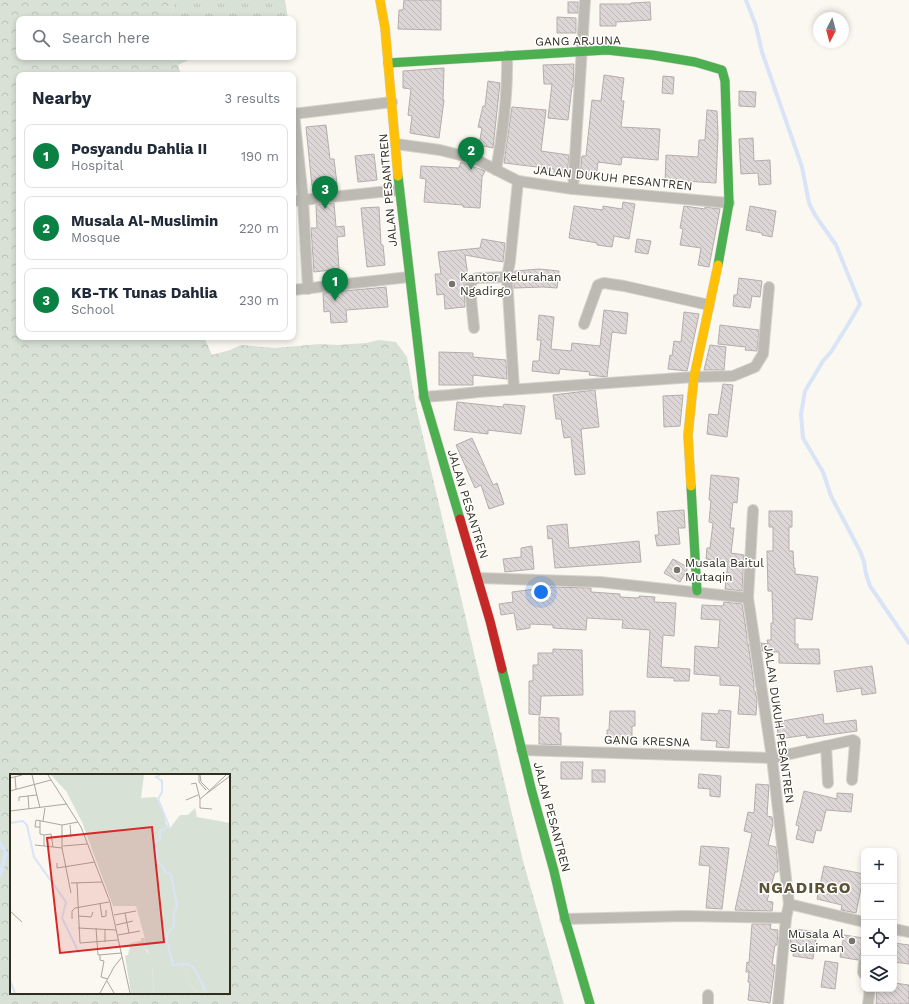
<!DOCTYPE html>
<meta charset="utf-8">
<style>
:root{--surface:#fff;--page:#f6f6f7;--text:#1f2937;--muted:#747a83;--line:#e0e1e3;--accent:#0b8043}
body{margin:0;font-family:"Work Sans",sans-serif;background:var(--page);color:var(--text)}
.controls{position:absolute;right:12px;bottom:12px;display:grid;overflow:hidden;border-radius:8px;box-shadow:0 2px 6px #0003}
.controls button{width:36px;height:36px;display:grid;place-items:center;padding:0;border:0;border-bottom:1px solid var(--line);background:var(--surface);color:var(--text);font:20px sans-serif}
.compass{position:absolute;left:813px;top:12px;width:36px;height:36px;border-radius:50%;background:var(--surface);box-shadow:0 2px 6px #0003;rotate:186deg}
.you{position:absolute;left:541px;top:592px;width:14px;height:14px;margin:-10px;border:3px solid #fff;border-radius:50%;background:#1a73e8;box-shadow:0 0 0 6px #1a73e833}
.badge{display:grid;place-items:center;width:26px;height:26px;border-radius:50%;background:var(--accent);color:#fff;font-size:13px;font-weight:700}
.pin{position:absolute;translate:-50% -33px;filter:drop-shadow(0 1px 2px #0008)}
.pin::after{content:'';position:absolute;top:21px;width:14px;height:12px;background:inherit;clip-path:polygon(0 0,100% 0,50% 100%)}
.list{margin:0;padding:0;list-style:none}
h2{display:flex;justify-content:space-between;align-items:center;height:52px;margin:0;padding:0 16px;font-size:17px}
h2 small{font-size:13px;font-weight:400;color:var(--muted)}
.list li{display:grid;grid-template-columns:26px 1fr auto;gap:12px;align-items:center;box-sizing:border-box;height:64px;margin:0 8px 8px;padding:0 8px;border:1px solid var(--line);border-radius:8px}
.list b{display:block;font-size:15px;white-space:nowrap}
.list p{margin:0;font-size:13px;white-space:nowrap;color:var(--muted)}
.list em{font-size:13px;font-style:normal;color:var(--muted)}
.icon{flex:none;width:22px;height:22px;fill:none;stroke:currentColor;stroke-width:2;stroke-linecap:round;stroke-linejoin:round}
.map{position:relative;flex:none;width:909px;height:1004px;overflow:hidden}
.search{position:absolute;background:var(--surface);box-shadow:0 2px 6px #0003;left:16px;top:16px;width:280px;height:44px;display:flex;align-items:center;gap:10px;box-sizing:border-box;padding:0 14px;border-radius:8px;color:var(--muted);font-size:15px}
.panel{position:absolute;background:var(--surface);box-shadow:0 2px 6px #0003;left:16px;top:72px;width:280px;height:268px;border-radius:8px}
.map>svg:first-child{display:block}
.grass{fill:url(#grass-tufts)}
.forest{fill:url(#forest-crowns);fill-rule:evenodd}
.lines{fill:none;stroke-linecap:round;stroke-linejoin:round}
.stream{stroke:#d9e4f7;stroke-width:4}
.building{fill:url(#building-back-hatch);stroke:#b4adad}
.street-casing{stroke:#d5d3cb;stroke-width:12}
.fast-casing{stroke:#d5d3cb;stroke-width:10}
.slow-casing{stroke:#d5d3cb;stroke-width:10}
.jam-casing{stroke:#d5d3cb;stroke-width:10}
.street{stroke:#bdbab4;stroke-width:10}
.fast{stroke:#4caf50;stroke-width:9}
.slow{stroke:#ffc107;stroke-width:9}
.jam{stroke:#c62828;stroke-width:9}
.poi-dot{fill:#777569;stroke:#fff;stroke-width:1.5}
.labels{text-anchor:middle;stroke-width:3;stroke-linejoin:round;paint-order:stroke}
.street-label{font-size:12px;fill:#312e20;stroke:#fff}
.poi-label{font-size:12px;fill:#312e20;stroke:#fff;text-anchor:start}
.district-label{font-size:16px;font-weight:bold;letter-spacing:1px;fill:#5c5336;stroke:#fff}
.inset-river{fill:none;stroke:#d9e4f7;stroke-width:2}
.inset-road{fill:none;stroke:#aaa79d;stroke-width:1}
.view{fill:#d62828;fill-opacity:0.15;stroke:#d62828;stroke-width:2}
.inset-edge{fill:none;stroke:#312e20;stroke-width:2}
</style>
<div class="map">
<svg width="909" height="1004" viewBox="0 0 909 1004">
<defs>
<pattern id="grass-tufts" width="24" height="20" patternUnits="userSpaceOnUse"><rect width="24" height="20" fill="#d8e1d5"/><path d="M3 7l-1-3M5 7V3M7 7l1-3M15 17l-1-3M17 17v-4M19 17l1-3" fill="none" stroke="#bac1b7"/></pattern>
<pattern id="forest-crowns" width="20" height="18" patternUnits="userSpaceOnUse"><rect width="20" height="18" fill="#d8e1d5"/><path d="M2 6a3 3 0 1 1 6 0M12 15a3 3 0 1 1 6 0" fill="none" stroke="#bac1b7"/></pattern>
<pattern id="building-back-hatch" width="6" height="6" patternUnits="userSpaceOnUse"><rect width="6" height="6" fill="#ddd6d7"/><path d="M-1 5l2 2M0 0l6 6M5-1l2 2" fill="none" stroke="#beb8b8"/></pattern>
</defs>
<rect width="100%" height="100%" fill="#faf8f0"/>
<g class="grass">
<polygon points="174,0 285,0 288,19 169,19 173,10"/>
<polygon points="166,57 191,57 191,59 178,65"/>
</g>
<path class="forest" d="M0,0h174l-1,10 -4,9h-150v38h147l12,8 3,10h-162v262h185l8,18 18,-5 11,-5 34,3 45,-4 17,1 29,-2 13,-3 17,2 11,15 10,54 106,450 41,143h-564zM11,775h218v218h-218z"/>
<g class="lines">
<g class="stream">
<polyline points="746,0 756,26 762,52 802,167 809,203 815,215 836,245 860,304 849,323 831,352 823,361 805,391 801,414 803,438 823,472 831,496 860,551 864,562 866,574 870,586 909,643"/>
<polyline points="0,843 6,853 0,875"/>
</g>
</g>
<g class="building">
<polygon points="404,0 441,0 441,30 398,29 399,10 403,10"/>
<rect x="568" y="2" width="10" height="11"/>
<polygon points="650,2 651,20 616,22 616,26 600,26 600,4 631,4 631,3"/>
<polygon points="557,17 576,18 576,33 557,33"/>
<polygon points="574,64 573,87 572,87 568,120 548,118 552,84 544,84 543,65"/>
<polygon points="444,68 443,100 444,100 439,138 410,133 412,116 408,115 411,89 403,88 403,71"/>
<polygon points="604,75 624,78 621,101 624,101 621,127 660,129 658,160 622,157 621,165 598,162 596,177 580,175 582,156 586,156 592,100 601,101"/>
<polygon points="663,76 674,77 673,94 662,93"/>
<polygon points="488,81 500,83 493,148 479,145 482,128 478,127 483,106 485,106"/>
<polygon points="739,91 756,92 755,107 739,106"/>
<polygon points="512,107 546,110 541,151 569,155 567,176 554,174 554,169 504,163"/>
<polygon points="707,110 717,111 718,135 716,183 684,181 684,183 665,182 666,155 698,157 699,140 705,140"/>
<polygon points="326,125 330,159 334,159 337,184 333,184 333,190 315,192 314,186 312,186 306,127"/>
<polygon points="753,138 754,161 770,160 771,184 759,185 758,173 741,174 739,139"/>
<polygon points="374,154 377,180 358,182 355,156"/>
<polygon points="461,162 485,171 482,177 480,208 463,207 463,205 424,202 426,179 420,178 421,166 459,168"/>
<polygon points="623,202 635,204 629,239 614,236 612,247 597,245 597,243 569,238 574,206 603,210 603,206 622,209"/>
<polygon points="334,203 336,227 344,226 345,236 337,237 339,269 314,272 311,228 317,228 316,205"/>
<polygon points="684,206 705,209 705,207 720,209 709,267 698,265 701,248 680,245 683,229 680,228"/>
<polygon points="750,206 776,211 772,237 762,235 762,233 746,230"/>
<polygon points="379,207 381,245 383,245 385,265 367,267 361,208"/>
<polygon points="482,239 505,243 503,262 465,255 468,276 464,287 465,307 445,309 444,294 437,295 435,274 441,274 438,252 480,248"/>
<polygon points="637,239 651,241 648,254 635,252"/>
<polygon points="539,269 559,271 557,288 543,287 514,288 514,277 515,271"/>
<polygon points="739,278 762,281 760,297 752,296 750,308 733,306 734,295 737,295"/>
<polygon points="386,287 388,307 346,310 347,322 331,323 330,311 324,312 323,293"/>
<polygon points="604,310 628,313 626,334 612,332 607,377 589,375 590,372 560,369 559,374 532,371 533,361 539,361 541,340 537,340 539,315 554,317 551,349 571,351 572,343 600,346"/>
<polygon points="684,312 699,314 687,371 668,369 670,355 672,356 674,341 681,342"/>
<polygon points="720,325 759,330 757,351 745,350 746,347 718,344"/>
<polygon points="710,345 726,347 724,370 704,370"/>
<polygon points="439,352 473,353 473,357 506,360 507,379 473,375 473,385 439,385"/>
<polygon points="723,384 733,385 727,437 707,434 709,414 718,415"/>
<polygon points="595,390 599,427 581,429 585,474 575,475 571,437 564,438 561,419 556,419 553,395"/>
<polygon points="683,395 680,426 664,427 663,396"/>
<polygon points="457,402 503,407 504,404 525,406 521,434 488,430 488,434 454,430"/>
<polygon points="472,438 493,485 497,483 504,504 489,509 481,485 475,488 456,445"/>
<polygon points="711,475 739,478 737,503 733,502 730,528 734,528 731,553 744,555 742,591 725,589 728,562 706,559 707,548 710,548 713,523 709,522 711,500 709,500"/>
<polygon points="684,510 685,528 678,528 680,544 657,546 655,535 659,535 657,512"/>
<polygon points="769,511 792,511 792,527 789,527 789,551 793,551 794,568 795,568 795,574 818,577 812,620 795,618 795,644 798,644 798,649 819,649 820,664 779,663 779,652 763,652 761,643 768,644 767,640 771,640 771,623 773,623 772,591 768,591 767,551 773,551 773,527 769,527"/>
<polygon points="567,524 569,548 639,541 641,562 555,568 552,538 548,539 547,526"/>
<polygon points="532,546 534,569 505,572 503,559 521,557 521,548"/>
<polygon points="673,559 687,567 687,570 680,582 664,573"/>
<polygon points="551,587 591,588 591,592 620,594 620,597 639,598 639,596 655,597 654,602 676,603 674,636 663,635 661,667 690,669 689,681 674,681 674,678 647,677 650,630 622,628 623,620 587,618 586,630 553,628 553,625 530,624 530,628 517,630 514,613 501,615 499,604 513,602 512,592"/>
<polygon points="724,602 742,604 747,636 747,642 748,643 754,684 754,691 755,691 757,700 756,715 738,714 740,686 720,685 720,676 694,674 695,646 718,648 720,620 701,619 702,605 723,606"/>
<polygon points="553,649 582,650 583,695 541,696 540,715 529,714 529,681 533,681 533,665 538,665 538,653 553,653"/>
<polygon points="872,666 876,693 862,695 861,688 837,692 834,671"/>
<polygon points="719,710 731,711 729,748 716,747 717,741 701,740 702,713 718,714"/>
<polygon points="610,711 635,711 635,726 632,726 632,741 617,741 617,744 607,744 607,730 609,730"/>
<polygon points="823,714 824,724 856,720 857,731 807,738 806,735 779,739 776,722"/>
<polygon points="539,717 559,718 559,733 561,733 561,745 539,744"/>
<polygon points="561,762 583,762 582,779 561,779"/>
<rect x="592" y="770" width="13" height="12"/>
<polygon points="699,774 721,776 720,797 710,796 710,789 698,788"/>
<polygon points="756,784 769,785 767,816 772,817 773,824 768,845 776,847 778,868 778,872 775,872 767,901 773,902 772,911 735,910 752,833 744,831 748,812 754,813"/>
<polygon points="804,791 837,799 837,793 853,794 851,812 826,810 821,831 816,830 813,843 796,839 799,826 796,825"/>
<polygon points="701,846 729,848 722,909 706,908 710,866 699,865"/>
<polygon points="824,866 864,874 856,913 841,910 842,905 817,899"/>
<polygon points="752,924 771,924 770,929 778,930 777,945 775,945 772,965 775,965 770,1003 748,1000 750,982 748,982 749,972 746,972 747,962 749,963"/>
<polygon points="795,929 817,932 813,959 793,956 794,948 790,947 791,931 795,932"/>
<polygon points="844,935 863,938 860,957 858,960 840,957"/>
<polygon points="894,943 909,945 909,964 894,962"/>
<polygon points="825,961 838,963 835,989 821,987"/>
<polygon points="894,983 909,985 909,1004 876,1004 877,989 894,989"/>
</g>
<g class="lines">
<g class="street-casing">
<g id="street">
<polyline points="293,114 392,102"/>
<polyline points="294,114 303,199 308,289"/>
<polyline points="396,144 440,150 460,155 479,161 518,181 573,189 729,203"/>
<path d="M496,170c7,-38 12,-75 11,-114"/>
<polyline points="573,189 585,0"/>
<polyline points="293,201 399,190"/>
<polyline points="507,277 510,261 518,181"/>
<polyline points="293,290 409,277"/>
<polyline points="584,324 598,285 604,283 624,286 709,305"/>
<path d="M474,328l-4,-40c1,-6 2,-9 8,-10l29,-1 7,112"/>
<polyline points="424,397 450,395 478,392 694,377 733,376 755,367 763,354 769,287"/>
<polyline points="753,510 748,598 772,758 789,904 786,918 778,1004"/>
<polyline points="478,578 600,582 748,598"/>
<polyline points="826,746 828,783"/>
<polyline points="522,750 772,758 853,740 855,741 855,743 852,780"/>
<polyline points="789,904 864,922"/>
<polyline points="565,919 685,916 786,918"/>
<polyline points="894,929 909,932"/>
<polyline points="864,962 863,972 864,974"/>
<polyline points="708,1004 708,995"/>
<polyline points="868,1004 870,989"/>
</g>
</g>
<g class="fast-casing">
<g id="fast">
<polyline points="388,63 607,50 652,55 695,62 722,70 725,81 729,203 718,265"/>
<polyline points="398,176 424,397 460,519"/>
<polyline points="691,486 697,591"/>
<polyline points="502,669 532,792 554,871 565,919 590,1004"/>
</g>
</g>
<g class="slow-casing">
<g id="slow">
<polyline points="380,0 385,28 398,176"/>
<polyline points="691,486 688,435 694,377 718,265"/>
</g>
</g>
<g class="jam-casing">
<polyline id="jam" points="460,519 490,621 502,669"/>
</g>
<use href="#street" class="street"/>
<use href="#fast" class="fast"/>
<use href="#slow" class="slow"/>
<use href="#jam" class="jam"/>
</g>
<g class="poi-dot">
<circle cx="452" cy="284" r="4"/>
<circle cx="677" cy="570" r="4"/>
<circle cx="852" cy="941" r="4"/>
</g>
<g class="labels">
<g class="street-label">
<text transform="translate(578 41) rotate(-1)" y="4">GANG ARJUNA</text>
<text transform="translate(613 178) rotate(6)" y="4">JALAN DUKUH PESANTREN</text>
<text transform="translate(388 190) rotate(-95)" y="4">JALAN PESANTREN</text>
<text transform="translate(468 504) rotate(73)" y="4">JALAN PESANTREN</text>
<text transform="translate(779 724) rotate(82)" y="4">JALAN DUKUH PESANTREN</text>
<text transform="translate(647 741) rotate(2)" y="4">GANG KRESNA</text>
<text transform="translate(552 817) rotate(75)" y="4">JALAN PESANTREN</text>
</g>
<g class="poi-label">
<text x="460" y="281">Kantor Kelurahan<tspan x="460" dy="14">Ngadirgo</tspan></text>
<text x="685" y="567">Musala Baitul<tspan x="685" dy="14">Mutaqin</tspan></text>
<text x="844" y="938" text-anchor="end">Musala Al<tspan x="844" dy="14">Sulaiman</tspan></text>
</g>
<g class="district-label">
<text x="805" y="893">NGADIRGO</text>
</g>
</g>
<g transform="translate(10 774)">
<rect width="220" height="220" fill="#faf8f0"/>
<path d="M131,164h4l-1,7 8,19 2,29h-23l-6,-37 3,-1 3,-12 10,-2zM175,191l8,3 8,11 2,14h-5l-7,-7 -6,-16 -6,-4z" fill="#d8e1d5"/>
<path d="M41,1h93l-3,23 15,-1 7,12 3,15 4,4 10,-13h8l7,-7 2,9 33,6v170h-27l-2,-14 -5,-3 -4,-8 -7,-3 -6,1 6,4 6,16 7,7h-44l-2,-29 -5,-5 1,-7 -4,-7 1,-6 -9,-33h-23l-31,-84 -16,-31z" fill="#d8e1d5"/>
<path class="inset-river" d="M150,1l-4,2 6,4v11l-4,7 11,27 -9,5v7l-7,6 3,5 1,14 4,1 5,9 5,1 6,32 -3,6v14l-7,8v7l6,24 15,-1 6,4 13,25M0,49l13,-2 4,4 7,32 32,45 -4,16 17,35M0,207l5,12"/>
<path class="inset-road" d="M22,1l8,33M38,1l33,52 29,75 20,91M189,1v7l7,8M190,1l1,7 8,8M216,1l-20,19 24,-18M5,3l1,12M0,4l12,-3M181,10l5,-1 4,16M0,17l41,-11M196,20l-6,5v9l12,1M18,22l1,13M176,26l12,-5M9,27v-4l18,-2M0,37l57,-7M30,46v14l4,1v11M33,47l2,-13M52,51v23l9,45M60,51l1,12M30,53h-5l1,-7 26,5 16,-3M34,61l7,-1 2,13M25,71l27,3M53,72l24,-2M47,89v5l38,-6M61,109l31,-1M67,109l3,60 38,-3M90,130l2,13 4,-1v-6M0,137l12,11M115,139l4,20M104,141l22,-4M69,142l12,1 2,-5M62,145v-8l3,-3 34,-6M106,151l17,-4M68,154l38,2M86,154l2,27 24,-2M95,155v13M108,161l22,-4M90,181v5l4,1 -3,16 7,2M97,207l7,12M90,219l14,-26 8,-10"/>
<path class="view" d="M142,53l12,115 -104,11 -13,-115z"/>
<rect width="220" height="220" class="inset-edge"/>
</g>
</svg>
<div class="controls">
<button>+</button>
<button>−</button>
<button><svg class="icon" aria-label="locate" viewBox="0 0 24 24"><circle cx="12" cy="12" r="6"/><path d="M12 2v4M12 18v4M2 12h4M18 12h4"/></svg></button>
<button><svg class="icon" aria-label="layers" viewBox="0 0 24 24"><path d="M12 4l9 5-9 5-9-5zM3 14l9 5 9-5"/></svg></button>
</div>
<svg class="compass" viewBox="-18 -18 36 36"><path d="M0-13l5 13h-10z" fill="#e53935"/><path d="M0 13l5-13h-10z" fill="#747a83"/></svg>
<div class="you"></div>
<div class="pin badge" style="left:335px;top:301px">1</div>
<div class="pin badge" style="left:471px;top:170px">2</div>
<div class="pin badge" style="left:325px;top:209px">3</div>
<div class="search"><svg class="icon" aria-label="search" viewBox="0 0 24 24"><circle cx="10" cy="10" r="6"/><path d="M15 15l6 6"/></svg>Search here</div>
<section class="panel">
<h2>Nearby<small>3 results</small></h2>
<ul class="list">
<li><span class="badge">1</span><div><b>Posyandu Dahlia II</b><p>Hospital</p></div><em>190 m</em></li>
<li><span class="badge">2</span><div><b>Musala Al-Muslimin</b><p>Mosque</p></div><em>220 m</em></li>
<li><span class="badge">3</span><div><b>KB-TK Tunas Dahlia</b><p>School</p></div><em>230 m</em></li>
</ul>
</section>
</div>
